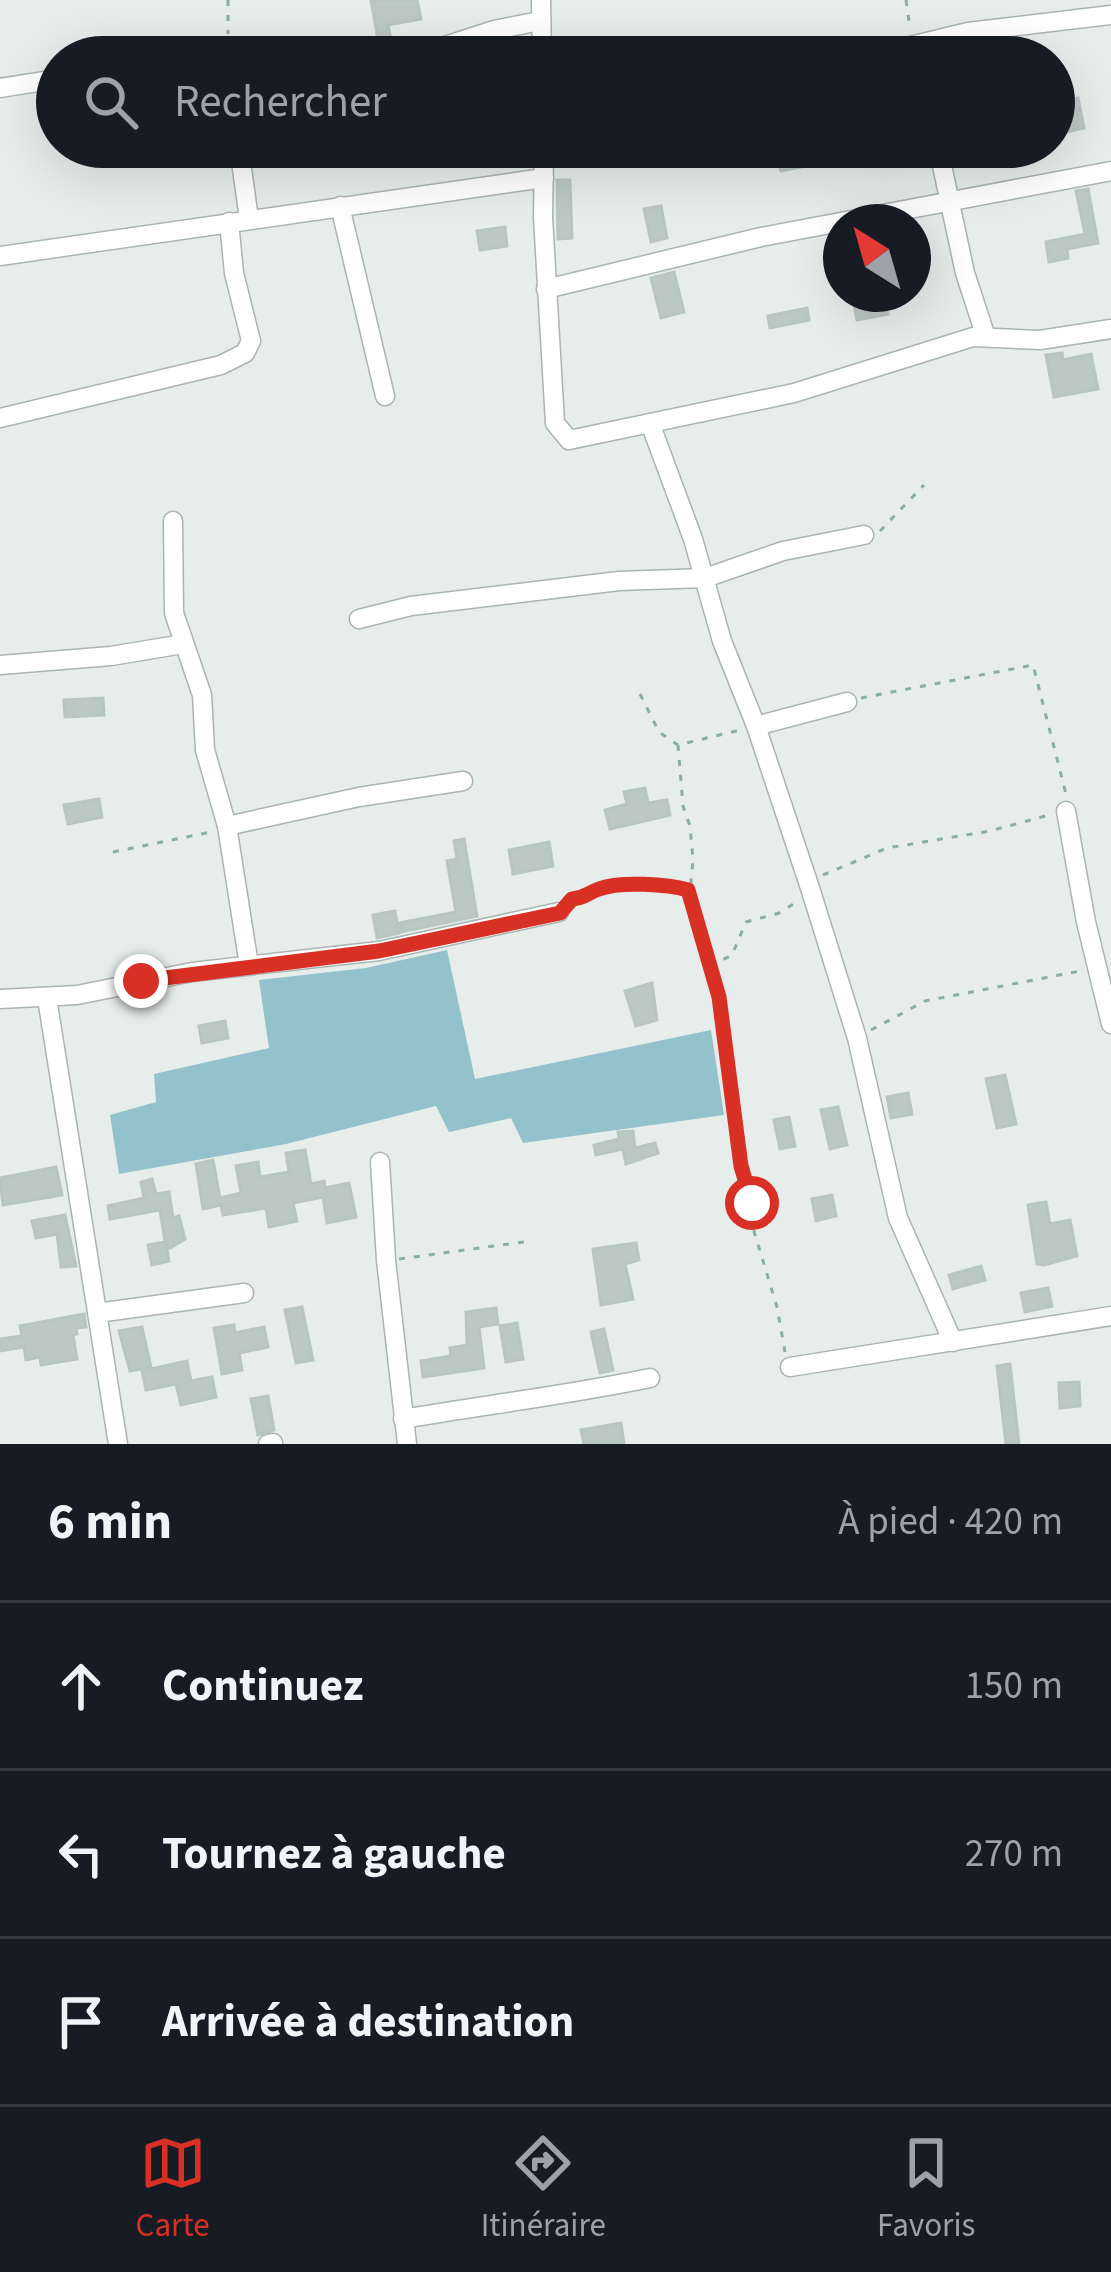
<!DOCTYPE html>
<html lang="fr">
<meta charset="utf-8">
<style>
:root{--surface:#171b24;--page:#242831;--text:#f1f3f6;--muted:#9ea1a6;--line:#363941;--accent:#d93025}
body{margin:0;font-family:"Source Sans 3",sans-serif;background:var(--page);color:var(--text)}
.compass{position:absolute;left:823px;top:204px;width:108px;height:108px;border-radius:50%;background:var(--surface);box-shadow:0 12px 48px #0002;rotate:323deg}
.stop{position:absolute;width:36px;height:36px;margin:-27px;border:9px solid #d93025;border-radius:50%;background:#fff}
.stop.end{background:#d93025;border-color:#fff;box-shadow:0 3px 12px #0008}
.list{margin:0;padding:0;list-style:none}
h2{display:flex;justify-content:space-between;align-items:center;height:156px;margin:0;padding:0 48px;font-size:51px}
h2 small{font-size:39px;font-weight:400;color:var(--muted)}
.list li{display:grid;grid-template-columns:78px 1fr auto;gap:36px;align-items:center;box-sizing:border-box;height:168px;padding:0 48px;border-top:3px solid var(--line)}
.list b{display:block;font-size:45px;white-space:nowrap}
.list em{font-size:39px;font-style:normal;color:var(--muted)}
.icon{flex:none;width:66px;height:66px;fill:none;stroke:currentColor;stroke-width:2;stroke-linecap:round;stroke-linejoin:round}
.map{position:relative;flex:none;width:1111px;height:1444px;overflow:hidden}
.search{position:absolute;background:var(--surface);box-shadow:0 12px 48px #0002;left:36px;right:36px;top:36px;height:132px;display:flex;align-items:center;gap:30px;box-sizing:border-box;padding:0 42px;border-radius:66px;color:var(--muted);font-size:45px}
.sheet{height:660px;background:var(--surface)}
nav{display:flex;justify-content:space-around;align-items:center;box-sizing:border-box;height:168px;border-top:3px solid var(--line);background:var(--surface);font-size:33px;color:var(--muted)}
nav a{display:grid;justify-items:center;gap:6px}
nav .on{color:var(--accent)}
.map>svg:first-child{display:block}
.water{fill:#93c2cc}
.building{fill:#bbc8c3;stroke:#b8c6c1;stroke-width:3}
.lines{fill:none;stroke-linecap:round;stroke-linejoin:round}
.minor-casing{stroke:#a9b5b1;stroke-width:21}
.path{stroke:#89aea3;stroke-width:3;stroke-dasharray:6 9;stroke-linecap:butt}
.minor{stroke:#fff;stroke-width:18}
.route{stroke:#d93025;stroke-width:15}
</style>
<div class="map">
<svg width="1111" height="1444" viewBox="0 0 1111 1444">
<rect width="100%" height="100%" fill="#e6edea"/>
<polygon class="water" points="447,950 475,1079 711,1030 724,1115 523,1143 511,1118 449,1132 436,1106 286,1144 119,1174 110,1115 156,1102 154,1074 269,1048 259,980 366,968"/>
<g class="building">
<polygon points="371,0 417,0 421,19 388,25 393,48 380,51"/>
<polygon points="1078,98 1084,128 1066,132 1060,101"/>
<polygon points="817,148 820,163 781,171 777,157"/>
<polygon points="557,180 570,180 572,238 558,239"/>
<polygon points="1088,189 1098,243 1067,249 1068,258 1049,262 1046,242 1085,234 1076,191"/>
<polygon points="661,206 667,238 651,242 644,209"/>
<polygon points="505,227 507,246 480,250 477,231"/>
<polygon points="674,272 684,312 661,318 651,278"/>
<polygon points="884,294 888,314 857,320 853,300"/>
<polygon points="807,308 809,320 770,328 768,316"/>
<polygon points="1062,353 1063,360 1091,354 1098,389 1054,397 1046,355"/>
<polygon points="103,698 104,715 65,717 64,700"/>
<polygon points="645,788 648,803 667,800 670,815 610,829 605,810 627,804 624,792"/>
<polygon points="99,799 102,817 68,824 64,805"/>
<polygon points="464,839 477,916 401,932 399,923 456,912 447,861 457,859 454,841"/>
<polygon points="549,842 553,866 513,874 509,850"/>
<polygon points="395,911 399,933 377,938 373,915"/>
<polygon points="652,983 657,1020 636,1026 625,991"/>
<polygon points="225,1021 228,1038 202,1043 199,1026"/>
<polygon points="1005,1075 1016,1124 997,1128 986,1079"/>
<polygon points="908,1093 912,1114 891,1118 887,1097"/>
<polygon points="838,1107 847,1145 830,1149 821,1110"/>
<polygon points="789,1117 795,1146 780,1149 774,1120"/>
<polygon points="633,1131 635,1148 655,1143 658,1153 626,1164 623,1149 596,1155 594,1145 619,1139 618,1132"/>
<polygon points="305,1150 311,1184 324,1181 325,1188 349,1183 356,1217 327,1223 323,1197 293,1203 297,1221 269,1227 266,1208 223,1215 221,1205 203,1209 196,1164 213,1160 220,1198 241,1193 236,1166 258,1162 260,1177 289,1172 286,1153"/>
<polygon points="56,1167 62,1195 3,1205 0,1178"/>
<polygon points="152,1179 156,1194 169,1192 173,1218 179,1216 185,1239 170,1248 166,1242 169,1261 152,1265 148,1245 165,1242 160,1210 110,1219 108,1206 144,1198 141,1182"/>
<polygon points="832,1195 836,1216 816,1221 812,1199"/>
<polygon points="1046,1202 1050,1224 1070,1220 1077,1256 1044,1265 1037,1264 1028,1205"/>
<polygon points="65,1215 76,1266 61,1267 57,1234 36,1238 32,1221"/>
<polygon points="636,1243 639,1260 625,1264 633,1299 601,1305 593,1249"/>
<polygon points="981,1266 985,1280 953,1289 949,1275"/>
<polygon points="1048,1288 1052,1306 1025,1312 1021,1293"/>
<polygon points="302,1307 313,1360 296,1363 285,1310"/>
<polygon points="496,1308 498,1324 479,1327 484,1368 423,1377 421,1361 451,1356 450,1348 467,1345 466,1312"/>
<polygon points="84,1314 86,1327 76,1328 77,1334 73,1335 77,1359 41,1365 40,1357 26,1360 24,1347 0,1351 0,1339 22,1336 20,1326"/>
<polygon points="517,1323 523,1359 506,1362 500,1326"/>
<polygon points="234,1325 235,1333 264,1327 268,1347 239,1353 242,1370 222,1374 214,1328"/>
<polygon points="142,1327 151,1367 130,1371 119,1331"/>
<polygon points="604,1329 613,1370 600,1373 591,1332"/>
<polygon points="187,1361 191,1381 212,1377 216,1397 181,1405 176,1384 146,1390 142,1371"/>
<polygon points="1010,1364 1019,1444 1006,1444 997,1366"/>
<polygon points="1079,1382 1080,1406 1060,1408 1059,1383"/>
<polygon points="268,1396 274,1430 258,1435 251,1399"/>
<polygon points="621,1423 624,1444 584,1444 581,1430"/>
</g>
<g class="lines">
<g class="minor-casing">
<g id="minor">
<polyline points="541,0 542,57"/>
<polyline points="175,57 226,51 227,57"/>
<polyline points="411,57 494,30 540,21"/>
<polyline points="865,57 968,32 1111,15"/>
<polyline points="0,88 57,79"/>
<polyline points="239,147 249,219"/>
<polyline points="544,147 543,217 555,423 569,440 794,393 973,337 1040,340 1111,329"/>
<polyline points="938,147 965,273 986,337"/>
<polyline points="340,206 385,396"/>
<polyline points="0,256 544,178"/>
<polyline points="546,289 761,237 1111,171"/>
<polyline points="0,418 221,365 245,353 251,341 234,273 229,222"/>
<polyline points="650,423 693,539 722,641 756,726 810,888 857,1038 898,1218 953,1342"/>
<polyline points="173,521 174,613 202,695 205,750 227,826 249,965"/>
<polyline points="359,619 411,606 619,581 705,578 783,551 864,535"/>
<polyline points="0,665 111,656 183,644"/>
<polyline points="756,726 847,702"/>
<polyline points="1066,811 1086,922 1111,1024"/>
<polyline points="227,826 359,797 463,781"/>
<polyline points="47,998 118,1444"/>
<polyline points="0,999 77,995 192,972 379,951 559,912"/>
<polyline points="380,1162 386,1260 407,1444"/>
<polyline points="97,1313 244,1293"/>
<polyline points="790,1367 1111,1316"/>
<path d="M403,1419c82,-14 165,-24 247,-41"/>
<polyline points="268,1444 273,1443"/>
</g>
</g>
<g class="path">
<polyline points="228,0 228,34"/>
<polyline points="906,0 910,28"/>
<polyline points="880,531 924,485"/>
<polyline points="640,694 659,732 678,745 740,730"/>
<polyline points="861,698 1033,665 1066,794"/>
<polyline points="678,745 683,806 690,826 693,860 689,904 719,997 741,1166 751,1203 750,1218 777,1307 785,1352"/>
<polyline points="113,852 211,832"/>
<polyline points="823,875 887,848 990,831 1049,815"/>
<path d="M569,901c38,-11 74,-25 117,-12"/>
<polyline points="710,966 732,955 746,922 779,913 795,903"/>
<polyline points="871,1030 925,1001 1080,971"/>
<polyline points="399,1259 531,1241"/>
</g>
<use href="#minor" class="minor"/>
</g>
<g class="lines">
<path class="route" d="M141,981l238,-30 181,-38 12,-14c14,-1 15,-6 27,-10 20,-8 69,-5 89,1l31,107 22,169 11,37"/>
</g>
</svg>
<svg class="compass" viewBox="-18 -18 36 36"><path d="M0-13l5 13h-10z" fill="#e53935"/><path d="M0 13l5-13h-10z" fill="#9ea1a6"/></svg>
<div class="stop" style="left:752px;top:1203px"></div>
<div class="stop end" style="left:141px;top:981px"></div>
<div class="search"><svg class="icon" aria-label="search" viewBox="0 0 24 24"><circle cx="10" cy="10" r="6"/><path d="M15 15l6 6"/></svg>Rechercher</div>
</div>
<section class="sheet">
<h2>6 min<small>À pied · 420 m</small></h2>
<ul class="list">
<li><svg class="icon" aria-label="ahead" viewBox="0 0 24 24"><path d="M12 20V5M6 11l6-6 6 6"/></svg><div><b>Continuez</b></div><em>150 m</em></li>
<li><svg class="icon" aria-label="left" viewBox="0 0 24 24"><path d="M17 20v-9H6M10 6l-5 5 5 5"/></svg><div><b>Tournez à gauche</b></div><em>270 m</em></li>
<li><svg class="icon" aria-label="arrive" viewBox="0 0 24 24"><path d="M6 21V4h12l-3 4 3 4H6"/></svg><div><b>Arrivée à destination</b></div></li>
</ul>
</section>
<nav>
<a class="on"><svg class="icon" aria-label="map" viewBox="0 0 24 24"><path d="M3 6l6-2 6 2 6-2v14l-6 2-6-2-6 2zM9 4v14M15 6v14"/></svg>Carte</a>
<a><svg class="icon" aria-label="directions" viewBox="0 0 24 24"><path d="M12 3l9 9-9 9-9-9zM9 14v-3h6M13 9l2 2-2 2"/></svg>Itinéraire</a>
<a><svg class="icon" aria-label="saved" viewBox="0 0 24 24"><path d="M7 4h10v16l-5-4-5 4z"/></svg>Favoris</a>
</nav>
